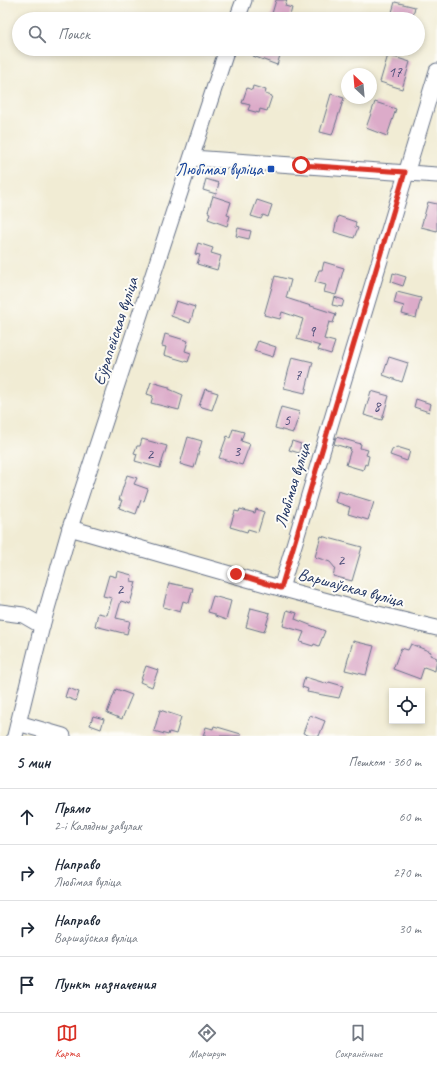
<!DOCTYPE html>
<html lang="ru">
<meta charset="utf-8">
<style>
:root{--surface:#fff;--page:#f6f6f7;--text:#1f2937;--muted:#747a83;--line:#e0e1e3;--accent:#d93025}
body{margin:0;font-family:Caveat,sans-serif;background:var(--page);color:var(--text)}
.controls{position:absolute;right:12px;bottom:12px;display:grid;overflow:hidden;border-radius:0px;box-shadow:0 2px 6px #0003}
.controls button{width:36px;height:36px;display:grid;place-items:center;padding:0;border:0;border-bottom:1px solid var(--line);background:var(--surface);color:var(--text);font:20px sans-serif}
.compass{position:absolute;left:341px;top:68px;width:36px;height:36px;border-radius:50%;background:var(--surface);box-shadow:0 2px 6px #0003;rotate:334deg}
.stop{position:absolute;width:12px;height:12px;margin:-9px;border:3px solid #d93025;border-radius:50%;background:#fff}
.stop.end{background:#d93025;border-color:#fff;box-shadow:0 1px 4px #0008}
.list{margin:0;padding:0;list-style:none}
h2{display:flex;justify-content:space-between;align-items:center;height:52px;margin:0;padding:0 16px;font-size:17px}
h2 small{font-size:13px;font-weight:400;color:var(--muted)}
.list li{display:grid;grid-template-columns:26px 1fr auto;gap:12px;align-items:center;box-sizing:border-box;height:56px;padding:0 16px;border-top:1px solid var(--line)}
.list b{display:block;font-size:15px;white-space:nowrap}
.list p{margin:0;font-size:13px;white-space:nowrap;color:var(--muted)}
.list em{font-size:13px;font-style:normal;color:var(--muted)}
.icon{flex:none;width:22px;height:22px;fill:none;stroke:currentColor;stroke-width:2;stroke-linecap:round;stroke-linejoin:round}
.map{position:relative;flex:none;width:437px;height:736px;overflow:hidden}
.search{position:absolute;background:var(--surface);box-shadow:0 2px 6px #0003;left:12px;right:12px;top:12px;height:44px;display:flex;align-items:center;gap:10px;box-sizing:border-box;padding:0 14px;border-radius:22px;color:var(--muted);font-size:15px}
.sheet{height:276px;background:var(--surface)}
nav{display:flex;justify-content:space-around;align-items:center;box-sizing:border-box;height:56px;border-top:1px solid var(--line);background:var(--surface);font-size:11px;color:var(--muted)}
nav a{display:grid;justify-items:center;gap:2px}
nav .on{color:var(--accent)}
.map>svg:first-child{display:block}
.building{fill:#dcabc9}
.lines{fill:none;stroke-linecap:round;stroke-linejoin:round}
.minor-casing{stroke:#667187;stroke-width:17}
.minor{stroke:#fff;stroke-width:15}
.route{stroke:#d93025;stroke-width:5}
.transit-dot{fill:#1a4fb4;stroke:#fdfcf7;stroke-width:1.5}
.labels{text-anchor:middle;stroke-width:4;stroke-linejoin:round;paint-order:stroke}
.number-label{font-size:15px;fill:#4b4e79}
.transit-label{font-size:17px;fill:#164399;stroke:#fdfcf7;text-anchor:end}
.street-label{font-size:17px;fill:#1b2f5e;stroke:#fdfcf7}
</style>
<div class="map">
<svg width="437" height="736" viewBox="0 0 437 736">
<rect width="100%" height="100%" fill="#fdfcf7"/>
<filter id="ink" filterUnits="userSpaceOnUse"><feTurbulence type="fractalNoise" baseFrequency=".025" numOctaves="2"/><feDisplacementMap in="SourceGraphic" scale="8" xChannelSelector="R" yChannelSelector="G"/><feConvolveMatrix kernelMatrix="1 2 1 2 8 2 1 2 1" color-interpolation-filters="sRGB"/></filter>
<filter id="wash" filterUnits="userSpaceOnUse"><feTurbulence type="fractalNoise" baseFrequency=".012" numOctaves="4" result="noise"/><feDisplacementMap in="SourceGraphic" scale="16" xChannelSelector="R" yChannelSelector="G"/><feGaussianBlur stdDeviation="0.9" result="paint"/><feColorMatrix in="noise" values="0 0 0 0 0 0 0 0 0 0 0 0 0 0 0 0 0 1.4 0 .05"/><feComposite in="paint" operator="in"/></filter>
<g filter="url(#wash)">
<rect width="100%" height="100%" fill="#f1ecd4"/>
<g id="blocks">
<g class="building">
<polygon points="276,0 287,0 285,6 292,8 289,19 271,17"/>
<polygon points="395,2 415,7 412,19 390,19"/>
<polygon points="256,49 282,49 277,65 253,56"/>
<polygon points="388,55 410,62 402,89 380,82"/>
<polygon points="253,86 266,90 265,94 272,96 267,111 260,109 259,113 248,110 250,105 242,103 247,88 252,90"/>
<polygon points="331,94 344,98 332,135 320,132"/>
<polygon points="375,102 396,109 387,136 366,128"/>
<polygon points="206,179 219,183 216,194 203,190"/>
<polygon points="213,196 231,202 227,215 230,216 227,226 208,219 210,213 208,212"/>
<polygon points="257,200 272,205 268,217 263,215 261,219 251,216"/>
<polygon points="428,202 437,204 437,231 421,227"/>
<polygon points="338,216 356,222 355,227 358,228 354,238 334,232"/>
<polygon points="238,228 251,231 249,239 236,236"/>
<polygon points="198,243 213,248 211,253 221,256 217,270 197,264 200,255 195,254"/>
<polygon points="324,262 344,268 336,295 324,292 326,285 315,282 319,270 322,270"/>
<polygon points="393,273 406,277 403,286 391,282"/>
<polygon points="275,276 291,280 286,298 336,314 333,323 329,322 324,339 335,342 331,354 318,350 320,346 297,339 303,319 282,312 280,319 264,315"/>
<polygon points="397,292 421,298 416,318 402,314 404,306 394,303"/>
<polygon points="334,297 344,300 342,307 332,305"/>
<polygon points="176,301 195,307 190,323 171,316"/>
<polygon points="165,334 188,341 185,351 191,353 188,362 164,355 166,347 162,346"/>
<polygon points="258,341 276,347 273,357 254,351"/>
<polygon points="292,357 313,362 305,393 284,388"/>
<polygon points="389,357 408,363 402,382 383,375"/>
<polygon points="151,382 169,387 169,389 183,395 179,410 151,403 153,396 147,394"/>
<polygon points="205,389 218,393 212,410 199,406"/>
<polygon points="371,391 389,396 382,420 364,415"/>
<polygon points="416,399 431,404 429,412 414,407"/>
<polygon points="281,407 300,412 293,433 275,428"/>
<polygon points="233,429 244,432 241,441 250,444 242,465 219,458 227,436 230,438"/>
<polygon points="188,437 202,441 194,468 180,464"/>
<polygon points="336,437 361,444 360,448 368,450 366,455 369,456 367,465 365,464 363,470 346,465 351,449 334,444"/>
<polygon points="142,439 167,446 160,468 135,461 137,454 134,453 137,446 140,446"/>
<polygon points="292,441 301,444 299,453 289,450"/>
<polygon points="397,447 410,451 407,461 390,455 392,450"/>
<polygon points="127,475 137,478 134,484 148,489 144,501 141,500 136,514 119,508 122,500 119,500"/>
<polygon points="338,491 374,502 368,520 348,514 350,507 335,502"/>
<polygon points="240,509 255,513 256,509 264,512 258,532 248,529 247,532 230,527 235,511 239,512"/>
<polygon points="321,536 362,547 352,581 333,576 335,568 330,562 315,557"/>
<polygon points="117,571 132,575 131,581 136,582 130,604 121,601 116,618 130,621 127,634 95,626 98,613 107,615 112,598 103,596 109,575 116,577"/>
<polygon points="169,583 193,588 189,603 183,601 180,612 163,607"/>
<polygon points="213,596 231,601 226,620 215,616 215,614 208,612"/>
<polygon points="251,608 270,613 264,632 246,627"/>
<polygon points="287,610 297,613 295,619 325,631 319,646 314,644 313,646 300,642 304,632 283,626"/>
<polygon points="353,641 374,646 366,675 345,670"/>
<polygon points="411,644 431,652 430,655 437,658 435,671 424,667 420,679 393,669 401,648 408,650"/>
<polygon points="146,666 158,670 152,687 140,682"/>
<polygon points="305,677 328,684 329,682 343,686 339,698 307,692 308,689 302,687"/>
<polygon points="68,688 79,692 76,701 65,697"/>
<polygon points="116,689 132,695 122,719 107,713"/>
<polygon points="160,710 181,717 176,734 169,732 168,735 154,731"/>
<polygon points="310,715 325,721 319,736 310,736 303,733"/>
<polygon points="93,716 104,719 101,729 90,725"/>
<polygon points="214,726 241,734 241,736 203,736 206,727 213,729"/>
</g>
</g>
</g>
<g filter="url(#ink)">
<use href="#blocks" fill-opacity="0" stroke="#667187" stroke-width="1"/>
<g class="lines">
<g class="minor-casing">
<g id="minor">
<polyline points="237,19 244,0"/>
<polyline points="192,158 437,175"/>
<path d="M70,528c122,35 244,72 367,100"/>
<polyline points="281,588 437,71"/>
<polyline points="0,612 23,615 42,626"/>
<polyline points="18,723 63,736"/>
<polyline points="15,736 42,626 70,528 227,49"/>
</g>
</g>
<use href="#minor" class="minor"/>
</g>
</g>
<g class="lines" filter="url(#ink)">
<polyline class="route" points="236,574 281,588 405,172 301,165"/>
</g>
<rect class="transit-dot" x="267" y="165" width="8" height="8" rx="2"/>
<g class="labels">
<g class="number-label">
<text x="395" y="77">17</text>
<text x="312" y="336">9</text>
<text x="298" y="380">7</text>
<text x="377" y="411">8</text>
<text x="287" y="425">5</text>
<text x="237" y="456">3</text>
<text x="150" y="459">2</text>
<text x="341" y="565">2</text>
<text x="120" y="594">2</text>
</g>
<g class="transit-label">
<text x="263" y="175">Любімая вуліца</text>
</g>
<g class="street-label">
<text transform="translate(115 331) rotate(-72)" y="6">Еўрапейская вуліца</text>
<text transform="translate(292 485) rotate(-73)" y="6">Любімая вуліца</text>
<text transform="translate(351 587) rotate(15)" y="6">Варшаўская вуліца</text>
</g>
</g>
</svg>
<div class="controls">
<button><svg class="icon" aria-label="locate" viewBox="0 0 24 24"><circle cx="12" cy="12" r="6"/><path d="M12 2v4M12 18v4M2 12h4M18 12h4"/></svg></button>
</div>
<svg class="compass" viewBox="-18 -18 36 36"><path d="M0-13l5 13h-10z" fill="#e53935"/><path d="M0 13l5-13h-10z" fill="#747a83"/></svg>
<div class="stop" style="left:301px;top:165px"></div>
<div class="stop end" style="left:236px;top:574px"></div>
<div class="search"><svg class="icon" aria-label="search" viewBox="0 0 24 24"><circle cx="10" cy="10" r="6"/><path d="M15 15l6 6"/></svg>Поиск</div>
</div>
<section class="sheet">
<h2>5 мин<small>Пешком · 360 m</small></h2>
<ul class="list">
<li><svg class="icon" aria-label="ahead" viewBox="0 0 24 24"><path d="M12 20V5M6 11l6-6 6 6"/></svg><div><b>Прямо</b><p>2-і Калядны завулак</p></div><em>60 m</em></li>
<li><svg class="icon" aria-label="right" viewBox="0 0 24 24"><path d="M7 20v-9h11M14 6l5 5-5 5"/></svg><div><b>Направо</b><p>Любімая вуліца</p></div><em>270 m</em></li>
<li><svg class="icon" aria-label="right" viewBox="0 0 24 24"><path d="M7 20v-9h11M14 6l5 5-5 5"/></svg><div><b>Направо</b><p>Варшаўская вуліца</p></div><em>30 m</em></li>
<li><svg class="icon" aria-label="arrive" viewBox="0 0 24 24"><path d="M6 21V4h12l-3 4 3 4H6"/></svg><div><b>Пункт назначения</b></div></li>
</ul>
</section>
<nav>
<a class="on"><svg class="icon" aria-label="map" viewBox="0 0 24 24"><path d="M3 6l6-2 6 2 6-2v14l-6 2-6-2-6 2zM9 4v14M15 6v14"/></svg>Карта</a>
<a><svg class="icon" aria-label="directions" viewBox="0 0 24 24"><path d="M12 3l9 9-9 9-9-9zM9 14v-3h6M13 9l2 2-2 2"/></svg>Маршрут</a>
<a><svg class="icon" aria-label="saved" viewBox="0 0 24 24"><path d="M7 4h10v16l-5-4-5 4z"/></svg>Сохранённые</a>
</nav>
